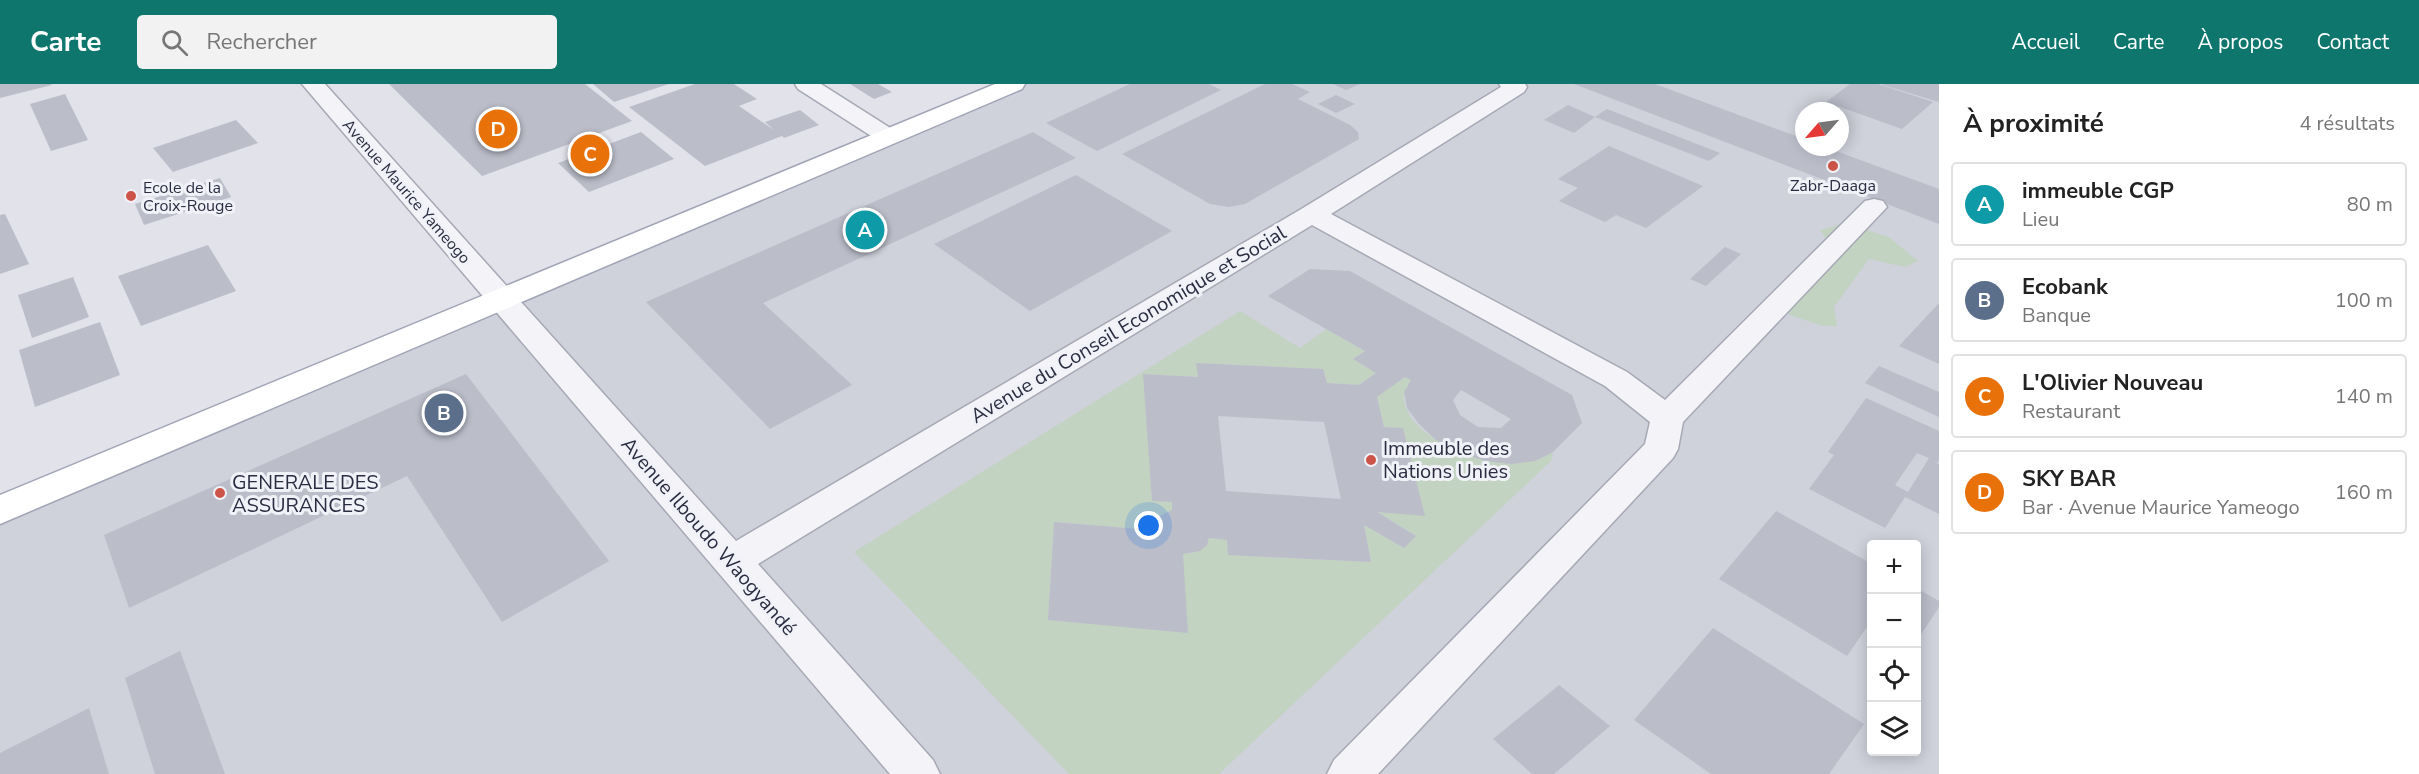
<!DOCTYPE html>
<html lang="fr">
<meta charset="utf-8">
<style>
:root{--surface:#fff;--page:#f2f2f2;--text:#222;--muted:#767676;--line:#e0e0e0;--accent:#0f766e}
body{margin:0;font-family:"Nunito Sans",sans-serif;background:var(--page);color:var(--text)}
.controls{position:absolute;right:18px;bottom:18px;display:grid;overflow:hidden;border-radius:6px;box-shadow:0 3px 15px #0003}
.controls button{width:54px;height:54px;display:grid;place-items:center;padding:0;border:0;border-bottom:2px solid var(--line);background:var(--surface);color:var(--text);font:30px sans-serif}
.compass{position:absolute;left:1795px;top:18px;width:54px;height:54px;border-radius:50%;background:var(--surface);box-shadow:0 3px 15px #0003;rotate:242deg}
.you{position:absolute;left:1149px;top:442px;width:21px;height:21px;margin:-15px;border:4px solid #fff;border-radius:50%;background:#1a73e8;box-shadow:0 0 0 9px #1a73e833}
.badge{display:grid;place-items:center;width:39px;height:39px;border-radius:50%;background:var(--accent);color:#fff;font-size:20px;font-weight:700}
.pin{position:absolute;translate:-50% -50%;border:3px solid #fff;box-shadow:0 2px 6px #0006}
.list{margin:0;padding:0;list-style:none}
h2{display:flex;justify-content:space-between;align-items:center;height:78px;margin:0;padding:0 24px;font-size:26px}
h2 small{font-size:20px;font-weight:400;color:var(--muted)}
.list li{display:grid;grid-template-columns:39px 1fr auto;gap:18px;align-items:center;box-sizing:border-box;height:84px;margin:0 12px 12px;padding:0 12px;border:2px solid var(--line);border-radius:6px}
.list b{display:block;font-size:22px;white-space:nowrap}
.list p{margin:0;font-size:20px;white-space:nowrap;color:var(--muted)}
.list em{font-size:20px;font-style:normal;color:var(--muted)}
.icon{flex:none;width:33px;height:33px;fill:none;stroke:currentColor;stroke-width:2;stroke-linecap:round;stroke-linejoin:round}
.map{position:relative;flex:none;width:1939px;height:690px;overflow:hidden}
header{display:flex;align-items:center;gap:36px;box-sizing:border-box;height:84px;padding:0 30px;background:var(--accent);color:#fff}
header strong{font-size:28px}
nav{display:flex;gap:33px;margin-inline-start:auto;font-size:21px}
.search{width:420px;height:54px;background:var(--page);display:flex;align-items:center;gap:15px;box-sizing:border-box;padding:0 21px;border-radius:6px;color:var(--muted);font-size:22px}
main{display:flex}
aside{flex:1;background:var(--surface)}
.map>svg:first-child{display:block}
.built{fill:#cfd1db;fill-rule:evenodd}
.green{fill:#c3d3c2}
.building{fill:#bbbdc9;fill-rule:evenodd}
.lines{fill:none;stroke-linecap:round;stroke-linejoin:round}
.minor-casing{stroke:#a6a8b4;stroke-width:3}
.major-casing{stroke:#a1a4b5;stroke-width:3}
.minor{fill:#f4f4f8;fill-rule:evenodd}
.major{fill:#fff;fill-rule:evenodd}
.poi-dot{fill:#cc5448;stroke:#f1f2f7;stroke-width:2}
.labels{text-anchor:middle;stroke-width:6;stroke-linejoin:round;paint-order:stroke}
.far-poi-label{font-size:16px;fill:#2a2c41;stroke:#f1f2f7}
.far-street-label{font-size:16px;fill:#2a2c41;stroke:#f1f2f7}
.street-label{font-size:20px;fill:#2a2c41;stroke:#f1f2f7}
.poi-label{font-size:20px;fill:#2a2c41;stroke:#f1f2f7;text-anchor:start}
</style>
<header>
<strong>Carte</strong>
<div class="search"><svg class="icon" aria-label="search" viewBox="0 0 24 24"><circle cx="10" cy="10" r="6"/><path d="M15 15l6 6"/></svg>Rechercher</div>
<nav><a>Accueil</a><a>Carte</a><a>À propos</a><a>Contact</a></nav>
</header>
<main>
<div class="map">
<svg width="1939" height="690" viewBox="0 0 1939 690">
<rect width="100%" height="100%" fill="#e1e2ea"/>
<path class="built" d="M1014,0h925v690h-1939v-263zM1804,27h36v36h-36zM1872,460h44v208h-44z"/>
<g class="green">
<polygon points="1845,139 1889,153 1918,177 1905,183 1869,175 1834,223 1837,242 1822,242 1776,226 1837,171 1820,146"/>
<path d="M1240,227l60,37 26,-19 39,22 -12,8 23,14 -17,12 -32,-2 -4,-14 -126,-6 1,14 -54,-3 8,127 20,1v8l-14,7 -6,13 -98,-8 -6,98 135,-66c12,0 22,-4 26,-16l18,2 1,15 143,7 -7,-37 40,23 11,-13 -38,-23 47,3 -21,-86 -19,-2 -7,-30 28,-20 6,3c-2,4 -6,9 -7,13 -4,42 76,72 109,70 15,0 27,-4 40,-11l-2,9 -332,313h-150l-215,-222z"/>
</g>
<g class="building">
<polygon points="0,0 51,0 52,1 0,14"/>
<polygon points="389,0 585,0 632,37 482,92"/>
<polygon points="593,0 669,0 614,18"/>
<polygon points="695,0 734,0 757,15 739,22 774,46 765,38 800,26 819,41 784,54 782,52 705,82 629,23"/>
<polygon points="850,0 878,0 892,8 874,15"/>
<polygon points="1130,0 1209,0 1221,6 1097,67 1046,39"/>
<polygon points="1265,0 1292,0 1310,8 1298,15 1350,41 1358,48 1359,55 1245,120 1229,123 1210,120 1122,70"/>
<polygon points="1333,0 1360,0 1346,6"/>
<polygon points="1574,0 1655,0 1804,55 1804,63 1825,63 1939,105 1939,140"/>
<polygon points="1850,0 1878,0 1933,18 1902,45 1826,18"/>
<polygon points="1883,0 1939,0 1939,18 1883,1"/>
<polygon points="65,10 88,56 51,67 30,20"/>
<polygon points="1336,11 1355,20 1336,29 1318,20"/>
<polygon points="1568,21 1595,33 1574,49 1544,36"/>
<polygon points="1607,25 1720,69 1709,77 1595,33"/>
<polygon points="236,36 258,59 173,88 153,64"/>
<polygon points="641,48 674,75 589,108 558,79"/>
<polygon points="1033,48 1076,74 763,219 852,301 770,345 646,218"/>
<polygon points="1609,62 1703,102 1646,144 1616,131 1605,138 1559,117 1578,104 1558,95"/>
<polygon points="1076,91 1172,147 1030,227 934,160"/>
<polygon points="220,94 231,113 144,141 135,120"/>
<polygon points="5,130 29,180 0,190 0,131"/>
<polygon points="208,161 236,207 141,242 118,192"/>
<polygon points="1725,163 1741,170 1706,202 1690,195"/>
<path d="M1310,185l40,2 222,124 10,28 -29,29 -18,9 -23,3 -26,-3 -26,-8 -24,-13 -17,-16 -12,-16 -3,-16 7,-12 -6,-3 -28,20 7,30 19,1 22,88 -48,-4 39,24 -12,12 -40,-23 7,37 -143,-7 -1,-15 -18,-2 -2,7 -7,6 -17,3 5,79 -140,-13 6,-98 98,8 6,-13 14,-7v-8l-20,-1 -9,-127 55,3 -2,-14 127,6 4,14 32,2 17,-12 -23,-14 12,-8 -97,-55zM1461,306l50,29 -10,9 -23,-1 -18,-12 -7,-15zM1218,332l106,6 17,77 -115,-8z"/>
<polygon points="73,193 89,233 32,254 18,211"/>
<polygon points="1939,219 1939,280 1899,262"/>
<polygon points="100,238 120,291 35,323 19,266"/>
<polygon points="1879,282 1939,308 1939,333 1865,299"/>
<polygon points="466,290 609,477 502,538 407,392 129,524 104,451"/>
<path d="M1866,314l73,33v29l-2,3 2,1v50l-34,-17 -20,31 -76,-39 25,-34 -6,-3zM1917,369l12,5 -21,34 -13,-7z"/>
<polygon points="1776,427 1872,480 1872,541 1869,540 1847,572 1719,495"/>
<polygon points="1916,504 1939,517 1939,523 1916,558"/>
<polygon points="1713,544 1864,640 1829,690 1711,690 1634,636"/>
<polygon points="180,567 225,690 155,690 125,594"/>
<polygon points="1559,601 1610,642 1554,690 1532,690 1493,655"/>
<polygon points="89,624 109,690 0,690 0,669"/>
</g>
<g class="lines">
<g class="minor-casing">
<g id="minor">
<polygon points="302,0 325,0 736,457 1303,124 1501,3 1499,0 1525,0 1527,3 1524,8 1331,130 1627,288 1665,316 1865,117 1874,115 1883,117 1887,123 1683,338 1678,365 1673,374 1378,690 1327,690 1334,676 1645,360 1650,338 1605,302 1312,141 758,480 933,676 940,690 890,690"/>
<polygon points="795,0 821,0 895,47 899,52 895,57 887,59 879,57 798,5"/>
</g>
</g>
<g class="major-casing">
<polygon id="major" points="995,0 1025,0 1022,5 0,440 0,411"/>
</g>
<use href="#minor" class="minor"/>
<use href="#major" class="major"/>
</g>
<g class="poi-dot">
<circle cx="1833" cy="82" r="6"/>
<circle cx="131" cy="112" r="6"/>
<circle cx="1371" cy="376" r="6"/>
<circle cx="220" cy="409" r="6"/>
</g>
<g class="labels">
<g class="far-poi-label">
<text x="1833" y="107">Zabr-Daaga</text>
<text x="143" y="109" text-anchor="start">Ecole de la<tspan x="143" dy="18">Croix-Rouge</tspan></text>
</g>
<g class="far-street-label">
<text transform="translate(407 107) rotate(49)" y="6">Avenue Maurice Yameogo</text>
</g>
<g class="street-label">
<text transform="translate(1128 240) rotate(-31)" y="7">Avenue du Conseil Economique et Social</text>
<text transform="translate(709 452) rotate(49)" y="7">Avenue Ilboudo Waogyandé</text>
</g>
<g class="poi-label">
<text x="1383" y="371">Immeuble des<tspan x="1383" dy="23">Nations Unies</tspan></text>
<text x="232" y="405">GENERALE DES<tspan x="232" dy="23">ASSURANCES</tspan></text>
</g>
</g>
</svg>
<div class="controls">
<button>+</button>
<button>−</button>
<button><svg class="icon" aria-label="locate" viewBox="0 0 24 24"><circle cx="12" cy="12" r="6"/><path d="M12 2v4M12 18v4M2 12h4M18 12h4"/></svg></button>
<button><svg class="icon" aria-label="layers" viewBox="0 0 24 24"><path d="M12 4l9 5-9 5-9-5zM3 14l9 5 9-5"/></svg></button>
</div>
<svg class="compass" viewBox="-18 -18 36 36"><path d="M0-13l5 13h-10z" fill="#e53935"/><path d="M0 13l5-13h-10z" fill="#767676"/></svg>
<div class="you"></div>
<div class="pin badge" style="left:865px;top:146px;background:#0f9aa8">A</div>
<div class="pin badge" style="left:444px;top:329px;background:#5c6f8a">B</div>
<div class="pin badge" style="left:590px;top:70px;background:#e8710a">C</div>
<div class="pin badge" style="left:498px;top:45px;background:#e8710a">D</div>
</div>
<aside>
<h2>À proximité<small>4 résultats</small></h2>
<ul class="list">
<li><span class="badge" style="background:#0f9aa8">A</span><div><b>immeuble CGP</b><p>Lieu</p></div><em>80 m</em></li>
<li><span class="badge" style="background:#5c6f8a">B</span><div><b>Ecobank</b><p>Banque</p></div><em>100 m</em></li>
<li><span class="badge" style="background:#e8710a">C</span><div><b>L'Olivier Nouveau</b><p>Restaurant</p></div><em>140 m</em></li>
<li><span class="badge" style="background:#e8710a">D</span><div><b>SKY BAR</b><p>Bar · Avenue Maurice Yameogo</p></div><em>160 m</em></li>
</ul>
</aside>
</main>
